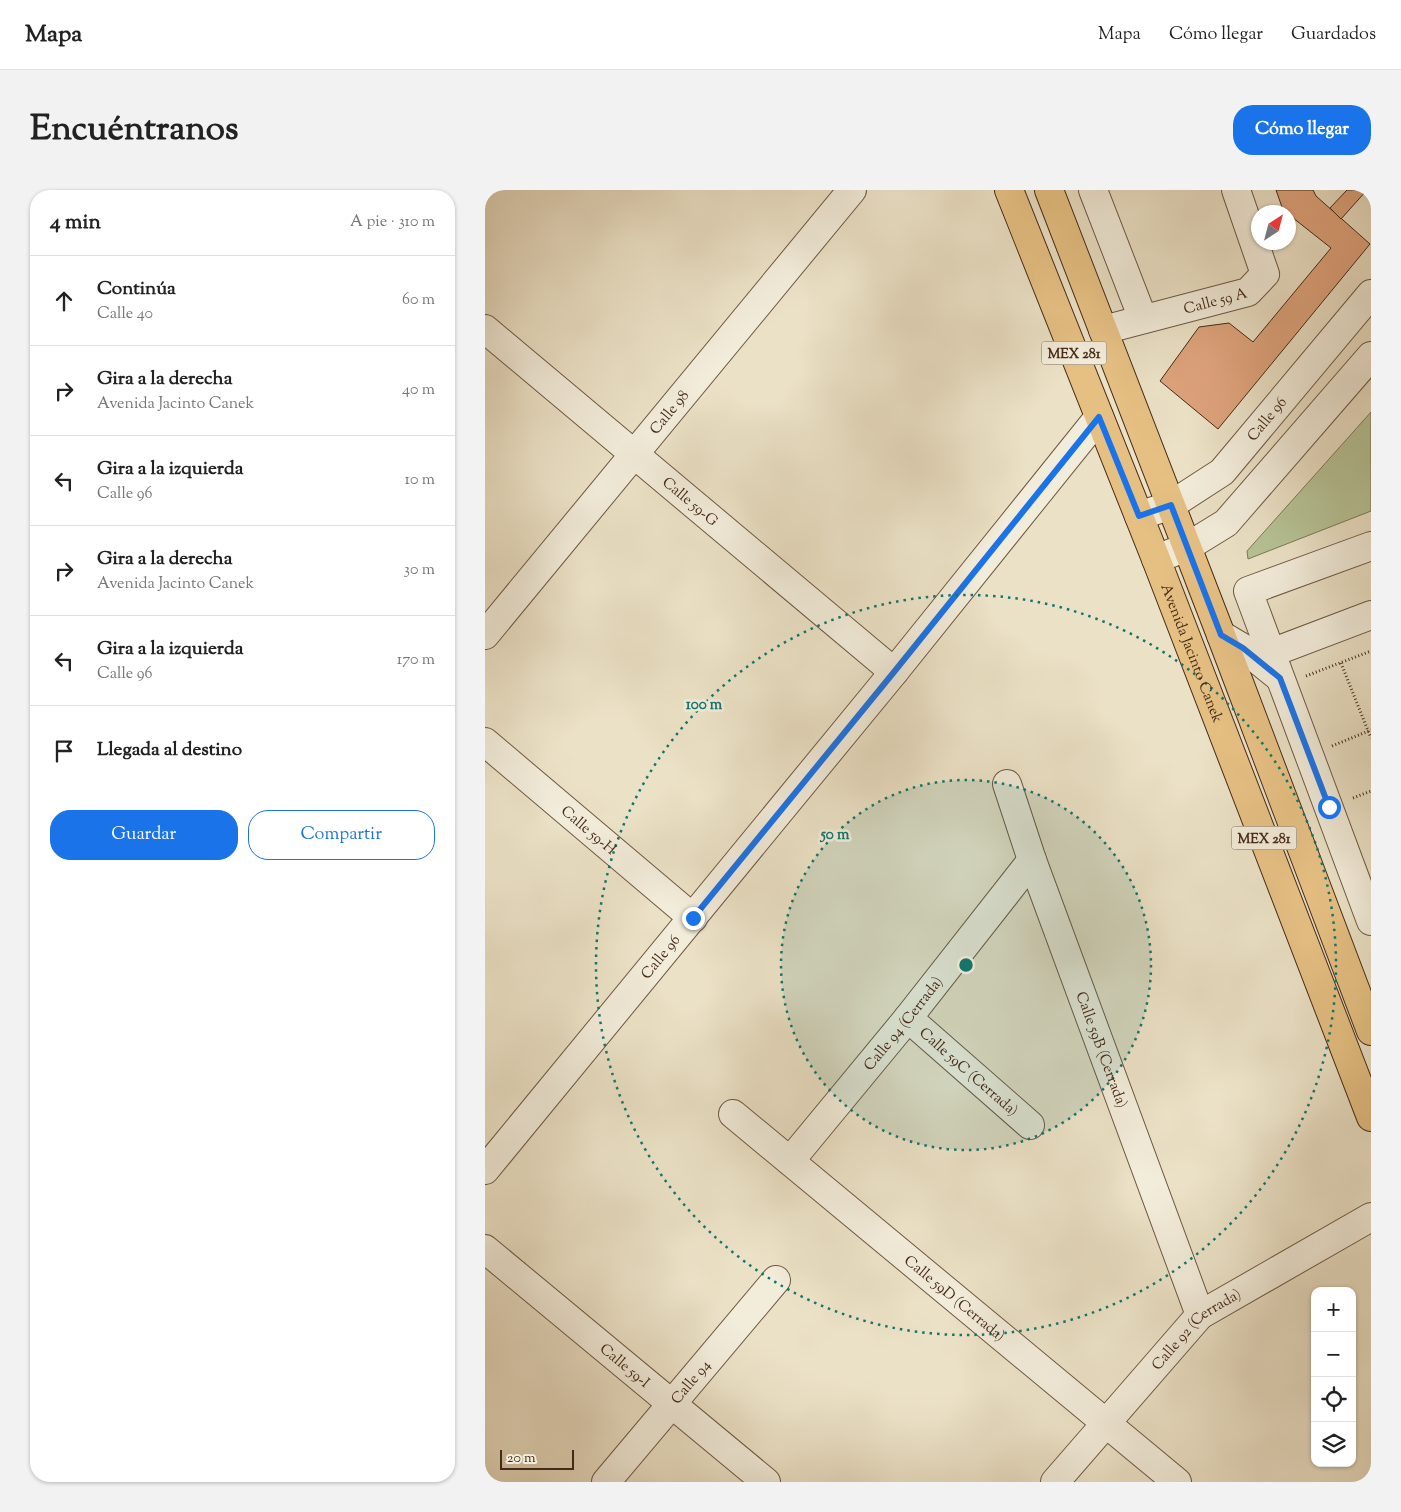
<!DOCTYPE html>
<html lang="es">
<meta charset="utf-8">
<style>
:root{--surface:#fff;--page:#f2f2f2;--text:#222;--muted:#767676;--line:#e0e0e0;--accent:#1a73e8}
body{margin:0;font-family:"Sorts Mill Goudy",serif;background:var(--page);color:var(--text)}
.controls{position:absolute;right:15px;bottom:15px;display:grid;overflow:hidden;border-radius:10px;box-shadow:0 1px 4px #0004}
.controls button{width:45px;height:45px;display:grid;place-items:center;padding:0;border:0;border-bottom:1px solid var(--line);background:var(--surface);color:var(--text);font:25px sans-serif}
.compass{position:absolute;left:766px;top:15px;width:45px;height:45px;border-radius:50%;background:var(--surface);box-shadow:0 1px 4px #0004;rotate:36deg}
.scale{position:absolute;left:15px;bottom:12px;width:74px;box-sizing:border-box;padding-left:5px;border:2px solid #462a19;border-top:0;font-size:14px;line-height:18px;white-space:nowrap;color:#462a19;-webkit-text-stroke:4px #f2ecda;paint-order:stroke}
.stop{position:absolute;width:15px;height:15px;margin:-11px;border:4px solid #1a73e8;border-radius:50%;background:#fff}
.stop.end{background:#1a73e8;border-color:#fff;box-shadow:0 1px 5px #0008}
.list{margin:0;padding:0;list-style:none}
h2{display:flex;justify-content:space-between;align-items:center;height:65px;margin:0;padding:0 20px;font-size:21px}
h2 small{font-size:16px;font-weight:400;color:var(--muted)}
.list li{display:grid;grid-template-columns:32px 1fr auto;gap:15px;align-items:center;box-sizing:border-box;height:90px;padding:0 20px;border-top:1px solid var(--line)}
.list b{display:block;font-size:19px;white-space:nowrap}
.list p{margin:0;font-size:16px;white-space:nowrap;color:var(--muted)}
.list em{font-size:16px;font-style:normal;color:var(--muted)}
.actions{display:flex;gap:10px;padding:15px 20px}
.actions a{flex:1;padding:11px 0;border:1px solid var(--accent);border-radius:20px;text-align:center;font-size:18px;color:var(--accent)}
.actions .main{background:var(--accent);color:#fff}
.icon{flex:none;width:28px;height:28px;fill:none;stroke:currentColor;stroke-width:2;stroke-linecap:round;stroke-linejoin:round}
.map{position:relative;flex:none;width:886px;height:1292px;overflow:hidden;border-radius:20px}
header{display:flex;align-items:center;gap:30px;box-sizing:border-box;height:70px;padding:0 25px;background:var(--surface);border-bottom:1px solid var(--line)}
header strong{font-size:24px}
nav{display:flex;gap:28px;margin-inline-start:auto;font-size:18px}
.intro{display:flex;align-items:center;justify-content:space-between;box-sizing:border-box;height:120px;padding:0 30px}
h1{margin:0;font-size:35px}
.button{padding:12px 22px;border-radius:20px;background:var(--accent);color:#fff;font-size:18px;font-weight:700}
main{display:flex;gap:30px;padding:0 30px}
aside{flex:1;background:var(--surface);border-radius:20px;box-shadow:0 1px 4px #0004}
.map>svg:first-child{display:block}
.green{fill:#b6c396;stroke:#7e7658}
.building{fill:#dea37c;stroke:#462a19}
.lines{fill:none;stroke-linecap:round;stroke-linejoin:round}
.minor-casing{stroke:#6f5844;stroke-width:30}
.major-casing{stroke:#462a19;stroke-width:30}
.path{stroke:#462a19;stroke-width:3;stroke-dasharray:1 2.5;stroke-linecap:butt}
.minor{stroke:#f2ecda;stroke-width:28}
.major{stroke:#e6c083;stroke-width:28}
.route{stroke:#1a73e8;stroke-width:6}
.ring{fill:none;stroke:#0f766e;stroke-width:2.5;stroke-dasharray:2.5 5}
.labels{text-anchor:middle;stroke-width:5;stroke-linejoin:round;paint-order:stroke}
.shield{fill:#f2ecda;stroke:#7a6453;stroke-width:1}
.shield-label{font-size:14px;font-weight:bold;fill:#462a19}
.street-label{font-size:15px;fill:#462a19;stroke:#f2ecda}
.centre{fill:#0f766e;stroke:#f2ecda;stroke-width:2.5}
.ring-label{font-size:15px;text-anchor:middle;font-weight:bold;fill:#0f766e;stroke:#f2ecda;stroke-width:5;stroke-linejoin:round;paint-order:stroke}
</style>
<header>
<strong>Mapa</strong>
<nav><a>Mapa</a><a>Cómo llegar</a><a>Guardados</a></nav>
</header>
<div class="intro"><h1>Encuéntranos</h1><a class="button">Cómo llegar</a></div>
<main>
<aside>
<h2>4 min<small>A pie · 310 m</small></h2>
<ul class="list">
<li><svg class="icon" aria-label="ahead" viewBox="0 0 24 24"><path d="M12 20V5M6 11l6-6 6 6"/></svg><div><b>Continúa</b><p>Calle 40</p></div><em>60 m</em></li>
<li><svg class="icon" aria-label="right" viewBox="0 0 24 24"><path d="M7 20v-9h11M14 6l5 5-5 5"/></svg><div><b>Gira a la derecha</b><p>Avenida Jacinto Canek</p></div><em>40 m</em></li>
<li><svg class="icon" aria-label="left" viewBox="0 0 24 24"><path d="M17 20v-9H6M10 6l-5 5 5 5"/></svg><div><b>Gira a la izquierda</b><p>Calle 96</p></div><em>10 m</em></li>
<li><svg class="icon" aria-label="right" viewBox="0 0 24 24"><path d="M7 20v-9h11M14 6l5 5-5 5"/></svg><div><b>Gira a la derecha</b><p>Avenida Jacinto Canek</p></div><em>30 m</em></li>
<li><svg class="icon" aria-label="left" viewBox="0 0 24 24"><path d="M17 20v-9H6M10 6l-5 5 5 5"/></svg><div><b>Gira a la izquierda</b><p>Calle 96</p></div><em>170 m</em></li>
<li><svg class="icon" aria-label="arrive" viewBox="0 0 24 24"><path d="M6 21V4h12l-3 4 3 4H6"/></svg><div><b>Llegada al destino</b></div></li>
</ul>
<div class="actions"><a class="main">Guardar</a><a>Compartir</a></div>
</aside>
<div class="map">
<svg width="886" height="1292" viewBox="0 0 886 1292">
<rect width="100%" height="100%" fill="#ebe1c6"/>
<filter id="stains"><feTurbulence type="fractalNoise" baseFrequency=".004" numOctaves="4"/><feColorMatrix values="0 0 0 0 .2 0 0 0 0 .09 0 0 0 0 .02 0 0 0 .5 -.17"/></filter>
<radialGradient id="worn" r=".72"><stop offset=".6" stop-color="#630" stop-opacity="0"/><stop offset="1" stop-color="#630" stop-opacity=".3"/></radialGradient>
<polygon class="green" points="886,222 886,321 763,369 762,361"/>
<g class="building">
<polygon points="791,0 828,0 831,6 885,54 733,239 675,191 714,137 744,133 768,152 846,58 798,20"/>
<polygon points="862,0 882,0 856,29 845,18"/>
</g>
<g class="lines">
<g class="minor-casing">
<g id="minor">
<polyline points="608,0 658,129"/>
<path id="s1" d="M0,139l409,343"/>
<path id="s2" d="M618,140l145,-38 17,-18 -29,-84"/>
<path id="s3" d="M654,326l32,-11 51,-33 149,-178"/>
<polyline points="886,356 763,401 886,731"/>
<polyline points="671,369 702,357 741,333 886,166"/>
<path id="s4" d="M0,445l367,-445"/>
<polyline points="736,445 758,458 794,487"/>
<polyline points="786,463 886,425"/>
<path id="s5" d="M0,552l208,176"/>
<path id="s6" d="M522,594l25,76 168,455"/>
<path id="s7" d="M423,828l122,107"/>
<path id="s8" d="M248,924l444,368"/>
<path id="s9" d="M305,971l118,-143 124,-158"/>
<path id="s10" d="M0,980l409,-498 205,-255"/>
<path id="s11" d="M0,1059l281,233"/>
<path id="s12" d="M121,1292l170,-202"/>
<path id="s13" d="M570,1292l145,-167 171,-98"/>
</g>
</g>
<g class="major-casing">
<g id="major">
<path id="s14" d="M524,0l147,369 215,558"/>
<polyline points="564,0 736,445 886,841"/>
</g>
</g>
<g class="path">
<polyline points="856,473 886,548"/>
<polyline points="821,486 886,461"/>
<polyline points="847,556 886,540"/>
<polyline points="868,608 886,601"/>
</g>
<use href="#minor" class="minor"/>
<use href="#major" class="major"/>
</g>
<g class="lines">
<polyline class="route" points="208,728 409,482 614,227 654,326 686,315 736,445 758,458 795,488 844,617"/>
</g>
<circle cx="481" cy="775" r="185" fill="#0f766e" fill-opacity=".12"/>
<g class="ring">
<circle cx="481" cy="775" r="185"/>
<circle cx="481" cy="775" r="370"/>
</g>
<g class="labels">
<g class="shield">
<rect x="556.5" y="151.5" width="65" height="23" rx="4"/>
<rect x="746.5" y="636.5" width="65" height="23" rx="4"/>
</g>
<g class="shield-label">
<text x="589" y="168">MEX 281</text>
<text x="779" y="653">MEX 281</text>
</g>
<g class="street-label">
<text dy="5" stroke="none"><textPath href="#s2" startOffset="116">Calle 59 A</textPath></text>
<text dy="5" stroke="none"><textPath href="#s4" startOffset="289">Calle 98</textPath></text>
<text dy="5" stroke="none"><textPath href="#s3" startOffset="164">Calle 96</textPath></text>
<text dy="5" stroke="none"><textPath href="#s1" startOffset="268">Calle 59-G</textPath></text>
<text dy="5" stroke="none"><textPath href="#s14" startOffset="498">Avenida Jacinto Canek</textPath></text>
<text dy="5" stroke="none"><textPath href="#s5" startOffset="136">Calle 59-H</textPath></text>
<text dy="5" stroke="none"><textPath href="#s10" startOffset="276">Calle 96</textPath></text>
<text dy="5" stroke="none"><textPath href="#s9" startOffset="178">Calle 94 (Cerrada)</textPath></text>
<text dy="5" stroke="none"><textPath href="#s6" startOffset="282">Calle 59B (Cerrada)</textPath></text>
<text dy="5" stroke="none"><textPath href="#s7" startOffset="81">Calle 59C (Cerrada)</textPath></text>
<text dy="5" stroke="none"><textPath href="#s8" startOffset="288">Calle 59D (Cerrada)</textPath></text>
<text dy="5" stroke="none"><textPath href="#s13" startOffset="209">Calle 92 (Cerrada)</textPath></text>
<text dy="5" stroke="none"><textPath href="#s11" startOffset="182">Calle 59-I</textPath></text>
<text dy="5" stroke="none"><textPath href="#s12" startOffset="131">Calle 94</textPath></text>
</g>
</g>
<circle cx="481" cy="775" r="8" class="centre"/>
<g class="ring-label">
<text x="219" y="519">100 m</text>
<text x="350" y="649">50 m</text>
</g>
<rect width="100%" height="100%" filter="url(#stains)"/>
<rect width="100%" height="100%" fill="url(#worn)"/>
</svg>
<div class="controls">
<button>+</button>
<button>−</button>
<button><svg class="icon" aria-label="locate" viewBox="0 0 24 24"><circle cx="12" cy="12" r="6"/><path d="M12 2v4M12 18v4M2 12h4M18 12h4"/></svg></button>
<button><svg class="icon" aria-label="layers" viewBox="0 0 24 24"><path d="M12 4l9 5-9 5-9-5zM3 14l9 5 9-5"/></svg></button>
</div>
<svg class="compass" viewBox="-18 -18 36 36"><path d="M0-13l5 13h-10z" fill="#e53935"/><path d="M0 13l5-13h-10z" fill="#767676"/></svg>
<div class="scale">20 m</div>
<div class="stop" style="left:844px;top:617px"></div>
<div class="stop end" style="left:208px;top:728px"></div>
</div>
</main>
